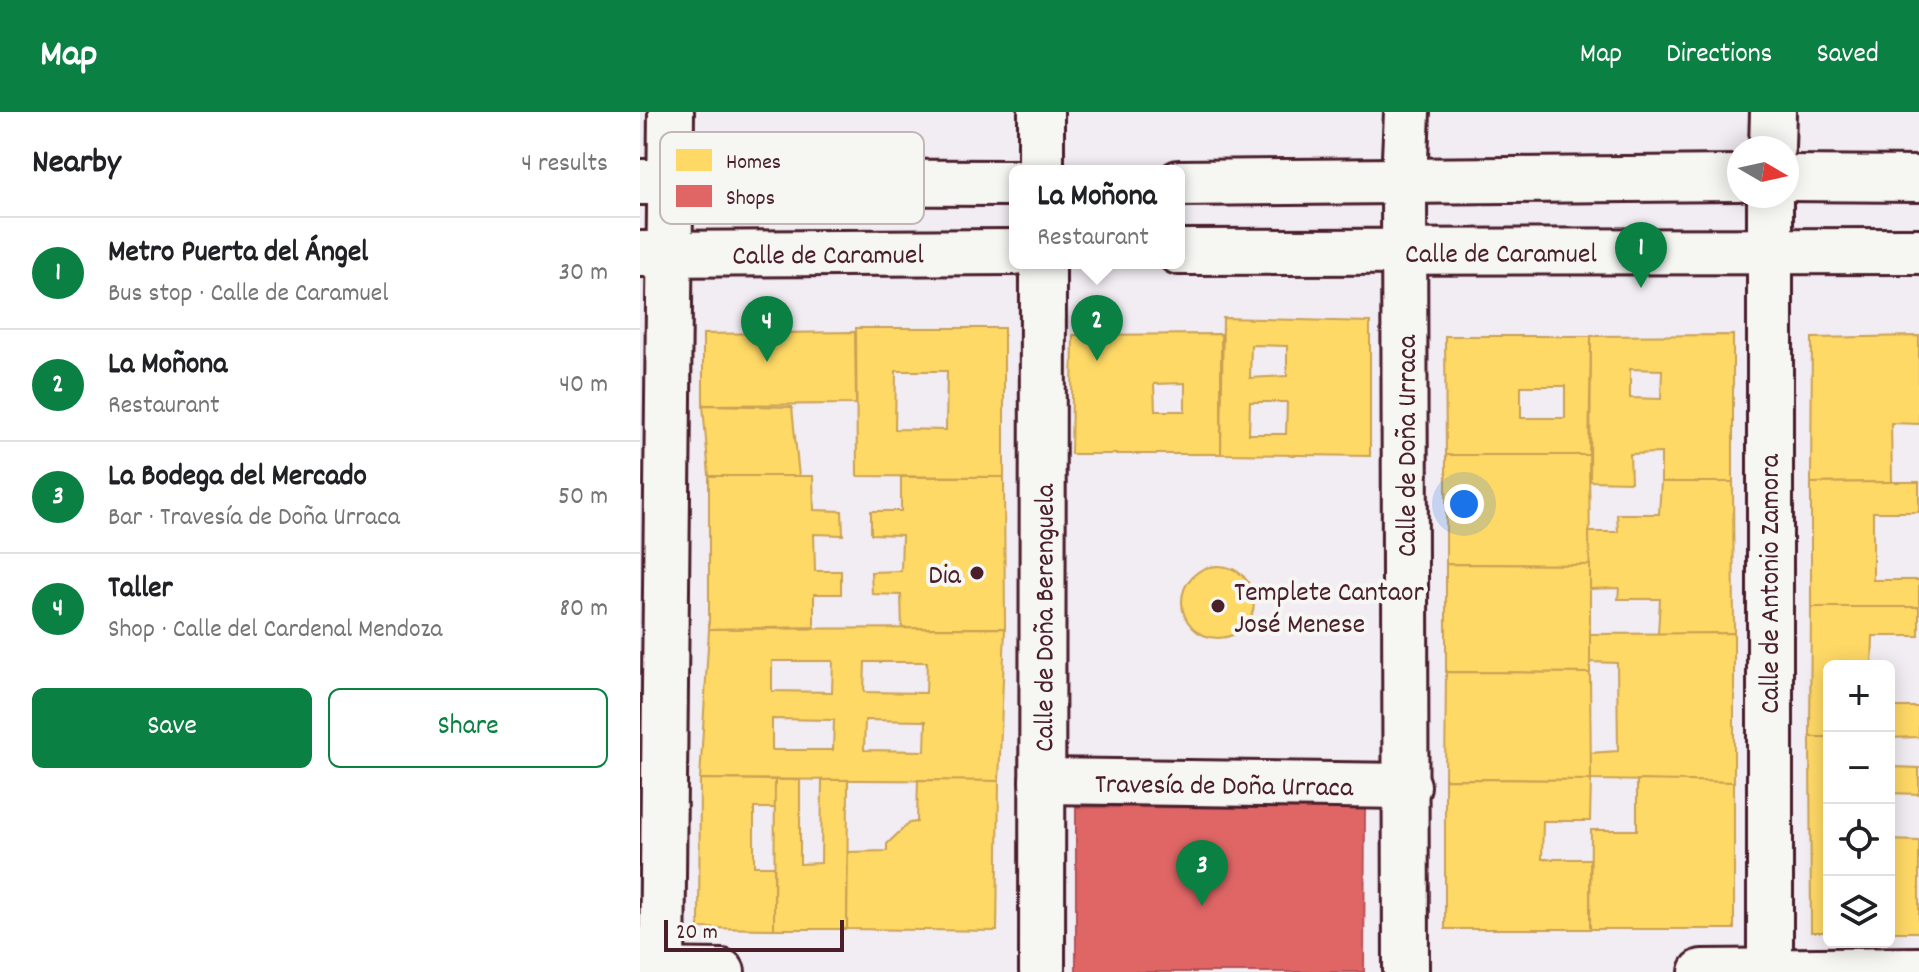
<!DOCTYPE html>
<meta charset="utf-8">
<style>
:root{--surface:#fff;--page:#f6f6f6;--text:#202124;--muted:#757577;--line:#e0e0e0;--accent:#0b8043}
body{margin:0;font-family:Dekko,sans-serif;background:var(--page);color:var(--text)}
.controls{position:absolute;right:24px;bottom:24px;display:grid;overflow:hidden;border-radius:12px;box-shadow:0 4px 20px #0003}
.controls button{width:72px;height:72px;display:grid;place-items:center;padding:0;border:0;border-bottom:2px solid var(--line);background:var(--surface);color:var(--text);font:40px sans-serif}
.compass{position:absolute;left:1087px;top:24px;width:72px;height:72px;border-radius:50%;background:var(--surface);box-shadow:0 4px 20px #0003;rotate:99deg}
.scale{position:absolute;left:24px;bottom:20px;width:180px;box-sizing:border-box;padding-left:8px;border:4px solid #4a1f2b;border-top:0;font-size:22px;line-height:28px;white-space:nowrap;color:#4a1f2b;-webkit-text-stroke:6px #f6f6f2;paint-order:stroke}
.you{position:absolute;left:824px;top:392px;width:28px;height:28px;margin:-20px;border:6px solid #fff;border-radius:50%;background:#1a73e8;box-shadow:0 0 0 12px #1a73e833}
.badge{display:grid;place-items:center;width:52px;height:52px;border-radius:50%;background:var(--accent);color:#fff;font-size:26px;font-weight:700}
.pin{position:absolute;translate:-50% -66px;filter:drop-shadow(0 2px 4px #0008)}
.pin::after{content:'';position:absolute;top:42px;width:28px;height:24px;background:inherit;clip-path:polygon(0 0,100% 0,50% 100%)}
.popup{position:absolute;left:369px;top:53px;width:176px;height:104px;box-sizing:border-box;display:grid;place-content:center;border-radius:12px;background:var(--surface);filter:drop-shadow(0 2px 6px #0005);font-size:26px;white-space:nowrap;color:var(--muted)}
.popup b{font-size:30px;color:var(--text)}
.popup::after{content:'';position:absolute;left:50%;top:100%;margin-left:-16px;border:16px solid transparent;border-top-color:var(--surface)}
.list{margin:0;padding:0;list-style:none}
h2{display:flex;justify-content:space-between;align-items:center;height:104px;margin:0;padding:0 32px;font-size:34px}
h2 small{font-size:26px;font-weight:400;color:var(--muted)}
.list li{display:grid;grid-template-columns:52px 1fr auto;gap:24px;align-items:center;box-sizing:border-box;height:112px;padding:0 32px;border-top:2px solid var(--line)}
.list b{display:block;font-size:30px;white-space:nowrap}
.list p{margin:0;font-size:26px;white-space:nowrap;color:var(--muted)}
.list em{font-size:26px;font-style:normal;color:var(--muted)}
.actions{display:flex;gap:16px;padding:24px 32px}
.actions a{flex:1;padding:18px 0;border:2px solid var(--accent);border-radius:12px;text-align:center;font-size:28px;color:var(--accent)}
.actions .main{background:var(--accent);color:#fff}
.icon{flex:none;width:44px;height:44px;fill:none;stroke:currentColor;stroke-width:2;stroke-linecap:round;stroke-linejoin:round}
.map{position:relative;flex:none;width:1279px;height:860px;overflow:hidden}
header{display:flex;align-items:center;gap:48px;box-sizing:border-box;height:112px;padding:0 40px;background:var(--accent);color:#fff}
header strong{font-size:38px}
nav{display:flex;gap:44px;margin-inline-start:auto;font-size:28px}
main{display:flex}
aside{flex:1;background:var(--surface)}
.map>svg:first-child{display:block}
.homes{fill:#ffd966;stroke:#c9a154;stroke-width:2;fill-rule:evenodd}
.shops{fill:#e06666;stroke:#b35154;stroke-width:2}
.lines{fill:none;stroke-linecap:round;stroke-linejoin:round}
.street-casing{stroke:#4a1f2b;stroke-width:50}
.secondary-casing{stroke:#4a1f2b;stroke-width:50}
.street{stroke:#f6f6f2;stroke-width:44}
.secondary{stroke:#f6f6f2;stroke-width:44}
.poi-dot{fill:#4a1f2b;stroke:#f6f6f2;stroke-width:3}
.labels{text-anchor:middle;stroke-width:8;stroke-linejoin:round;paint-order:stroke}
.street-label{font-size:28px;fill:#4a1f2b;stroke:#f6f6f2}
.poi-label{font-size:28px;fill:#4a1f2b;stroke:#f6f6f2;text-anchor:end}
.key{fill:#f6f6f2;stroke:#c2b6b6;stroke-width:2}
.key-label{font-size:22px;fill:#4a1f2b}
</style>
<header>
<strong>Map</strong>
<nav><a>Map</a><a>Directions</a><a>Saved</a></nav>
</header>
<main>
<aside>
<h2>Nearby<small>4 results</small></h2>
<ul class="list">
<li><span class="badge">1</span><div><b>Metro Puerta del Ángel</b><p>Bus stop · Calle de Caramuel</p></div><em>30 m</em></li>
<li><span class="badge">2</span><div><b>La Moñona</b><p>Restaurant</p></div><em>40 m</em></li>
<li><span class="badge">3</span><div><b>La Bodega del Mercado</b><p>Bar · Travesía de Doña Urraca</p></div><em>50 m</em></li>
<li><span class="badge">4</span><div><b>Taller</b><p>Shop · Calle del Cardenal Mendoza</p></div><em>80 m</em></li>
</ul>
<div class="actions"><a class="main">Save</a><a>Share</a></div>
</aside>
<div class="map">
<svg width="1279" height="860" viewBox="0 0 1279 860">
<rect width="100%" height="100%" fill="#f2ecf3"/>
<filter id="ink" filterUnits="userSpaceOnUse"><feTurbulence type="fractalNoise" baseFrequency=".0125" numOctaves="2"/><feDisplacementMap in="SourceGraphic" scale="16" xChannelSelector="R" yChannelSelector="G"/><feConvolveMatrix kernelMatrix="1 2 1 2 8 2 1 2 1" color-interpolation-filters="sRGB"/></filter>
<g filter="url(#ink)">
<g class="homes">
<path d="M583,206l147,4v134l-149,-2zM611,233l36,1v30l-37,2zM610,290h37l-1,32h-37z"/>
<path d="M216,216h148v149l-147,-1zM256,259h51l-1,59 -51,-1z"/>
<polygon points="215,220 216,292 63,293 63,222"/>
<path d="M581,222v120h-150l2,-119zM545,271v28h-30l-1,-27z"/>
<path d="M1093,223v147h-72v-29l-31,1 1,28 -41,-1 1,-145zM990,257l32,1 -1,29 -31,-1z"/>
<path d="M805,224h146l-2,119h-143zM881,274h44v32h-44z"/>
<polygon points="1279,224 1279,312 1251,311 1252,370 1171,371 1172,226"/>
<polygon points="63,293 152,295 159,365 69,364"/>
<polygon points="806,343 949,343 950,453 806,452"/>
<polygon points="69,364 173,364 174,398 202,399 203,423 174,422 175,459 201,459 201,482 174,482 174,515 69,517"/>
<polygon points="261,365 364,365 365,516 262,516 261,483 232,482 231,460 261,459 262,423 231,422 231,399 261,399"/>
<polygon points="1021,370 1093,370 1094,521 1018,522 1020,487 978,487 979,476 950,477 949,420 978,420 977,402 1019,402"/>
<polygon points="1252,370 1279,370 1279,400 1233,400 1233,468 1279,468 1279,495 1171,495 1171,371"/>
<polygon points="806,452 950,453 950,561 806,560"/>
<circle cx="578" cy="490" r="36"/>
<polygon points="1171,495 1279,495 1279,524 1233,524 1232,554 1189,554 1189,625 1170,625"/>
<path d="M365,516l-6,153 -299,-2 9,-150zM132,549h61l-1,31 -60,-1zM225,550h62l-1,31 -62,-1zM132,607l62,1 -1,30h-61zM225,608l61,1 -1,30 -61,-1z"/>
<polygon points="1094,521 1094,670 951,668 950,641 978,639 977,551 950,550 950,522"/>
<polygon points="806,560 950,561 951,668 805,667"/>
<polygon points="1249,595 1279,595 1279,625 1249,626"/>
<polygon points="1170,625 1189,625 1189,820 1171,820"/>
<polygon points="1249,626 1253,626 1254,655 1279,656 1279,682 1249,681"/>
<polygon points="60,667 135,668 135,696 114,696 114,754 134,754 134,817 59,816"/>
<polygon points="805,667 951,668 950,709 903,709 902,747 950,747 950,817 805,817"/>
<polygon points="135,668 160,668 160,752 181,751 182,668 208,668 207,817 134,817"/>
<polygon points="278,668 359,669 357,819 207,817 208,740 247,739 247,732 269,711 277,710"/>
<polygon points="997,668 1094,670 1094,817 950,817 951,718 997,718"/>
<polygon points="1249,728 1279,729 1279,820 1249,820"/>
</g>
<polygon class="shops" points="436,695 725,696 724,860 436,860"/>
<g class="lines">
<g class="street-casing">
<g id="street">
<polyline points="1132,36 1133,0"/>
<polyline points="401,59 401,0"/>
<polyline points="1130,84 1130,860"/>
<path id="s1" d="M402,669l366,5"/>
<polyline points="0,859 82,860"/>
<polyline points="22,860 31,0"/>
<path id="s2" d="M402,860l1,-709"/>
<polyline points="766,860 764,69 767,0"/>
<polyline points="1062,860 1279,858"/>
</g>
</g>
<g class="secondary-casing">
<g id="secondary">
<polyline points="1147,66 1279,67"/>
<polyline points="0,70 375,71"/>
<polyline points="539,71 1099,66"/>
<path id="s3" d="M539,140l740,-1"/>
<path id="s4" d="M0,142l375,-2"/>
</g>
</g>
<use href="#street" class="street"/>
<use href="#secondary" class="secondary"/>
</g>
</g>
<g class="poi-dot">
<circle cx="337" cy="461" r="8"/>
<circle cx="578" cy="494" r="8"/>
</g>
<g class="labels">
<g class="street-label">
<text dy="10" stroke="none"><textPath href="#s3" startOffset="322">Calle de Caramuel</textPath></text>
<text dy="10" stroke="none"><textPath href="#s4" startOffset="188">Calle de Caramuel</textPath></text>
<text transform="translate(765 334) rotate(-90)" y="10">Calle de Doña Urraca</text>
<text transform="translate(1128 472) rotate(-90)" y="10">Calle de Antonio Zamora</text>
<text dy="10" stroke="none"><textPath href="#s2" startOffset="354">Calle de Doña Berenguela</textPath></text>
<text dy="10" stroke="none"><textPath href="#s1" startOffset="182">Travesía de Doña Urraca</textPath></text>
</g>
<g class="poi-label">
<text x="321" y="471">Dia</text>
<text x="594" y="488" text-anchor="start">Templete Cantaor<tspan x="594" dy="32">José Menese</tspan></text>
</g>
</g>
<rect x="20" y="20" width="264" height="92" rx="12" class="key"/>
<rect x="36" y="37" width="36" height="22" fill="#ffd966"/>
<rect x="36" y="73" width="36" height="22" fill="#e06666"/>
<g class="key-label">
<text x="86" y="56">Homes</text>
<text x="86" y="92">Shops</text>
</g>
</svg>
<div class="controls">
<button>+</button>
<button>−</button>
<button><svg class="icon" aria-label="locate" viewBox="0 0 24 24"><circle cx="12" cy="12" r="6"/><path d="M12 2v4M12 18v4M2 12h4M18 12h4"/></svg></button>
<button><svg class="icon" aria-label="layers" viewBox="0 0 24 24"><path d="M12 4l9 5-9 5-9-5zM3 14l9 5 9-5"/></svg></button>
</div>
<svg class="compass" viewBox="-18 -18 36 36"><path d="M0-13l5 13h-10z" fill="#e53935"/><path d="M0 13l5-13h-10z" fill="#757577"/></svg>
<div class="scale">20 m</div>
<div class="you"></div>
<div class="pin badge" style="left:1001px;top:176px">1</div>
<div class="pin badge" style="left:457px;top:249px">2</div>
<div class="popup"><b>La Moñona</b>Restaurant</div>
<div class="pin badge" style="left:562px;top:794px">3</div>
<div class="pin badge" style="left:127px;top:250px">4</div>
</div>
</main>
